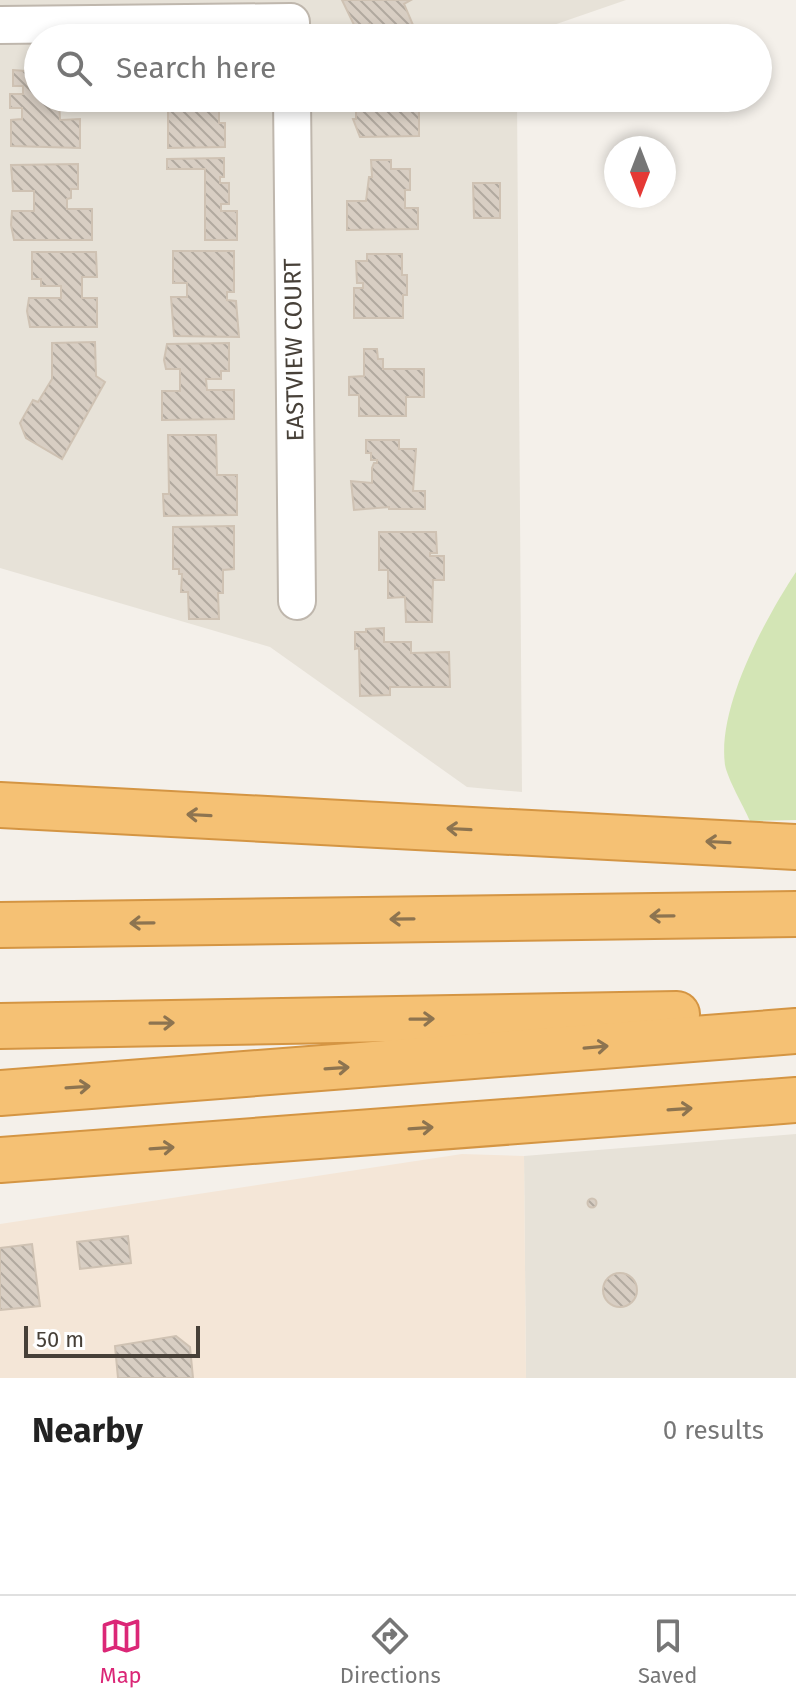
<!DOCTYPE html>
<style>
:root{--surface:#fff;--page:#f6f6f6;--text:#222;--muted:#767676;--line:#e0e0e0;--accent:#db2777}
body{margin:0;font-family:"Fira Sans",sans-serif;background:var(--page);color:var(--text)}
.compass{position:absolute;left:604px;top:136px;width:72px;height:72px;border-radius:50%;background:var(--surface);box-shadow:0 4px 12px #0003;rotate:180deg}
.scale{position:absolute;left:24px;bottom:20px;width:176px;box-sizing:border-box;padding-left:8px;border:4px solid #474038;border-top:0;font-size:22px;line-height:28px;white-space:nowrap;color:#474038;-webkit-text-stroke:6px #fff;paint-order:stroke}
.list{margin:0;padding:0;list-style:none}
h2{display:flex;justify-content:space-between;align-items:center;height:104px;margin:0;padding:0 32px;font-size:34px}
h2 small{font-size:26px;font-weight:400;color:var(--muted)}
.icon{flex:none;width:44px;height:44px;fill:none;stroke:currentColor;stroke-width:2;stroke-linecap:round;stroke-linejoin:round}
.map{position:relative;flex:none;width:796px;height:1378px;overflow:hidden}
.search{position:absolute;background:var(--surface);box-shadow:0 4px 12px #0003;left:24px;right:24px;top:24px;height:88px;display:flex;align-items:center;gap:20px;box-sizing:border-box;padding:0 28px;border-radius:44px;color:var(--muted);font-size:30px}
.sheet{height:216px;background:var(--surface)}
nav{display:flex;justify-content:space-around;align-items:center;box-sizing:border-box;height:112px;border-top:2px solid var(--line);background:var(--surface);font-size:22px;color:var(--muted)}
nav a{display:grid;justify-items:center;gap:4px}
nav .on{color:var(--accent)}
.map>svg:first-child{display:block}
.residential{fill:#e7e2d8}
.commercial{fill:#f4e6d7}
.grass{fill:#d3e5b5}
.building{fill:url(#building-back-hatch);stroke:#cfc2b3;stroke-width:2}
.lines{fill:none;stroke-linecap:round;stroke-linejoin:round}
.minor-casing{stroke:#bfb7ad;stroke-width:40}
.highway-casing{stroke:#d49543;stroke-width:48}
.minor{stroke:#fff;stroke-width:36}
.highway{stroke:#f5c174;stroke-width:44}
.oneway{stroke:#8d7450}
.labels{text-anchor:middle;stroke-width:8;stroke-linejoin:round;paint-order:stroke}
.street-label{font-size:24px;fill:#474038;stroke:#fff}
</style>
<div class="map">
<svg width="796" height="1378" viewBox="0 0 796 1378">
<defs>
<pattern id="building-back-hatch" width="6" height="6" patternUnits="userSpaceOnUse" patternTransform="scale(2)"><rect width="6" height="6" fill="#d8cec3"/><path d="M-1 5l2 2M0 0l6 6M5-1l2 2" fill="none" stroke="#b1a99f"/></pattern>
</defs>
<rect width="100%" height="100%" fill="#f4f0ea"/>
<g class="residential">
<polygon points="0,0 626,0 516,38 38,38 38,98 517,98 522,792 467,787 270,647 0,568"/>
<polygon points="796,1134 796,1378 526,1378 524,1156"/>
</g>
<polygon class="commercial" points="462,1154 524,1156 526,1378 0,1378 0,1224"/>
<path class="grass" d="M796,572v248l-46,1c-7,-16 -22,-41 -25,-56 -8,-58 40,-146 71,-193z"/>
<g class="building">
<polygon points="342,0 411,0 404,4 413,25 388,38 378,38 370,24 356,29"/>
<polygon points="13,70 38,72 38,98 80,98 59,100 60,120 80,119 80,148 11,146 11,120 22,119 22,108 10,108 10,94 23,94 23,86 13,86"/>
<polygon points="168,98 237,98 237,102 216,102 216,109 219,109 219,123 225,123 225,147 168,148"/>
<polygon points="356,98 405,98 405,104 410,104 410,110 419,110 419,136 360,137 353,119 356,119"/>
<polygon points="224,158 224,177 220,177 220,183 229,183 229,204 221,204 221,211 237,211 237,240 205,240 205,169 167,169 167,159"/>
<polygon points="371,160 391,160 391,169 410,169 410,190 405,190 405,208 418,208 418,229 347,230 347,201 366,201 369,177 372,177"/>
<polygon points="78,164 78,189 71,189 71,198 67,199 67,209 92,209 92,240 14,240 11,225 12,211 34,211 34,191 13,191 11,165"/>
<polygon points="473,183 500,183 500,218 474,218"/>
<polygon points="173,251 234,251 234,292 227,292 227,300 236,301 239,337 174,336 171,297 187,297 187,283 173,283"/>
<polygon points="32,252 96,252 97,277 82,277 82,298 97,298 97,327 30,327 27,311 29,298 61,298 61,286 41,286 41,279 32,279"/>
<polygon points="367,254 402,254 402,275 407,275 407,295 403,295 403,318 354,318 354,288 363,288 363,283 357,283 356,261 367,261"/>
<polygon points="95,342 96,376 105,382 62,459 26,438 20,423 33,400 38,402 52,379 52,343"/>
<polygon points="229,343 229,371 221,371 221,379 206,379 207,390 234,390 234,419 162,420 162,391 180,391 180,369 166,369 164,360 167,344"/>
<polygon points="364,349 377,349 378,359 383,359 383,369 424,369 424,397 406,397 406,416 359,416 359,395 349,395 349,377 364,376"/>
<polygon points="168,435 216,435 217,475 237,475 237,515 164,516 163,494 169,494"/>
<polygon points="366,440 399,440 399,449 416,449 413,491 425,491 425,509 389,509 389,507 354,510 351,481 372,483 372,468 374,463 377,463 377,460 371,460 371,453 366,453"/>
<polygon points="234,526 234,569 223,570 223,593 218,593 219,619 189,619 188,592 181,592 182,574 179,574 179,569 173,569 173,527"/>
<polygon points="379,532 436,532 437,553 430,553 430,556 444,556 444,580 433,580 432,622 406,622 405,597 388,598 388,570 379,570"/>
<polygon points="384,628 384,642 411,642 411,653 449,652 450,687 390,687 390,695 360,696 359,648 355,649 355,632 366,632 366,629"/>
<circle cx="592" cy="1203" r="4.5"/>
<polygon points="128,1236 131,1263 80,1269 77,1242"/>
<polygon points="32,1244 40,1306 0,1310 0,1248"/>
<circle cx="620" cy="1290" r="17"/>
<polygon points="176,1336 190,1347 193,1378 118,1378 115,1346"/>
</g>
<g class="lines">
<g class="minor-casing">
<g id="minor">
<polyline points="0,25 291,22 291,38"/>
<polyline points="292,98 297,601"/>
</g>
</g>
<g class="highway-casing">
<g id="highway">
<polyline points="0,805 796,847"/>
<polyline points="0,925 796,914"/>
<polyline points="0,1026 677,1014"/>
<polyline points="0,1093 796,1031"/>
<polyline points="0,1160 796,1100"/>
</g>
</g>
<use href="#minor" class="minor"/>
<use href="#highway" class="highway"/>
</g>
<defs><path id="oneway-shaft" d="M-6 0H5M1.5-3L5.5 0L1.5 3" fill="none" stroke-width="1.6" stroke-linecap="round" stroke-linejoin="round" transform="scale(2)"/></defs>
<g class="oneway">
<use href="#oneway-shaft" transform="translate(199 815) rotate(-177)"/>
<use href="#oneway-shaft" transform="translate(459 829) rotate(-177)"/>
<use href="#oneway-shaft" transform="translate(718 842) rotate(-177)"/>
<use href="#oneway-shaft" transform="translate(662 916) rotate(179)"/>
<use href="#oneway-shaft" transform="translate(402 919) rotate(179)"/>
<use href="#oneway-shaft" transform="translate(142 923) rotate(179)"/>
<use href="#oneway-shaft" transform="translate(422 1019) rotate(-1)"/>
<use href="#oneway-shaft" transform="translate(162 1023) rotate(-1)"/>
<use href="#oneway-shaft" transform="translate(596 1047) rotate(-5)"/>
<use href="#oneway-shaft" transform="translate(337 1068) rotate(-4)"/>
<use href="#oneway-shaft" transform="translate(78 1087) rotate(-4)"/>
<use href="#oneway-shaft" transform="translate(680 1109) rotate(-4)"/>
<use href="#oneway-shaft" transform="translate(421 1128) rotate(-4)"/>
<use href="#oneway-shaft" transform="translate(162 1148) rotate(-4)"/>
</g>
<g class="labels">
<g class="street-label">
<text transform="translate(294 350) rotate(-91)" y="8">EASTVIEW COURT</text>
</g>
</g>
</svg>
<svg class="compass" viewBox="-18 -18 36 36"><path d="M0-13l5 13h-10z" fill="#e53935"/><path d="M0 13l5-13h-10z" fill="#767676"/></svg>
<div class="scale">50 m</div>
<div class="search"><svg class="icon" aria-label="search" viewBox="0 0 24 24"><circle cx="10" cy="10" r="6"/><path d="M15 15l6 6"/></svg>Search here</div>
</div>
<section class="sheet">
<h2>Nearby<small>0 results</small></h2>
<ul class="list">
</ul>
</section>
<nav>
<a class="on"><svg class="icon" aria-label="map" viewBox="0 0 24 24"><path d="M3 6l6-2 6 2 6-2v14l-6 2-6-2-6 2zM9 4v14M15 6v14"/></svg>Map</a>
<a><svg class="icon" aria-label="directions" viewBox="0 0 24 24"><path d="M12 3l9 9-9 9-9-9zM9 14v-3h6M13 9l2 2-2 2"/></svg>Directions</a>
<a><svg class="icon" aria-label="saved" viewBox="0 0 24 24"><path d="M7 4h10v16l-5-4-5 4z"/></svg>Saved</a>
</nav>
